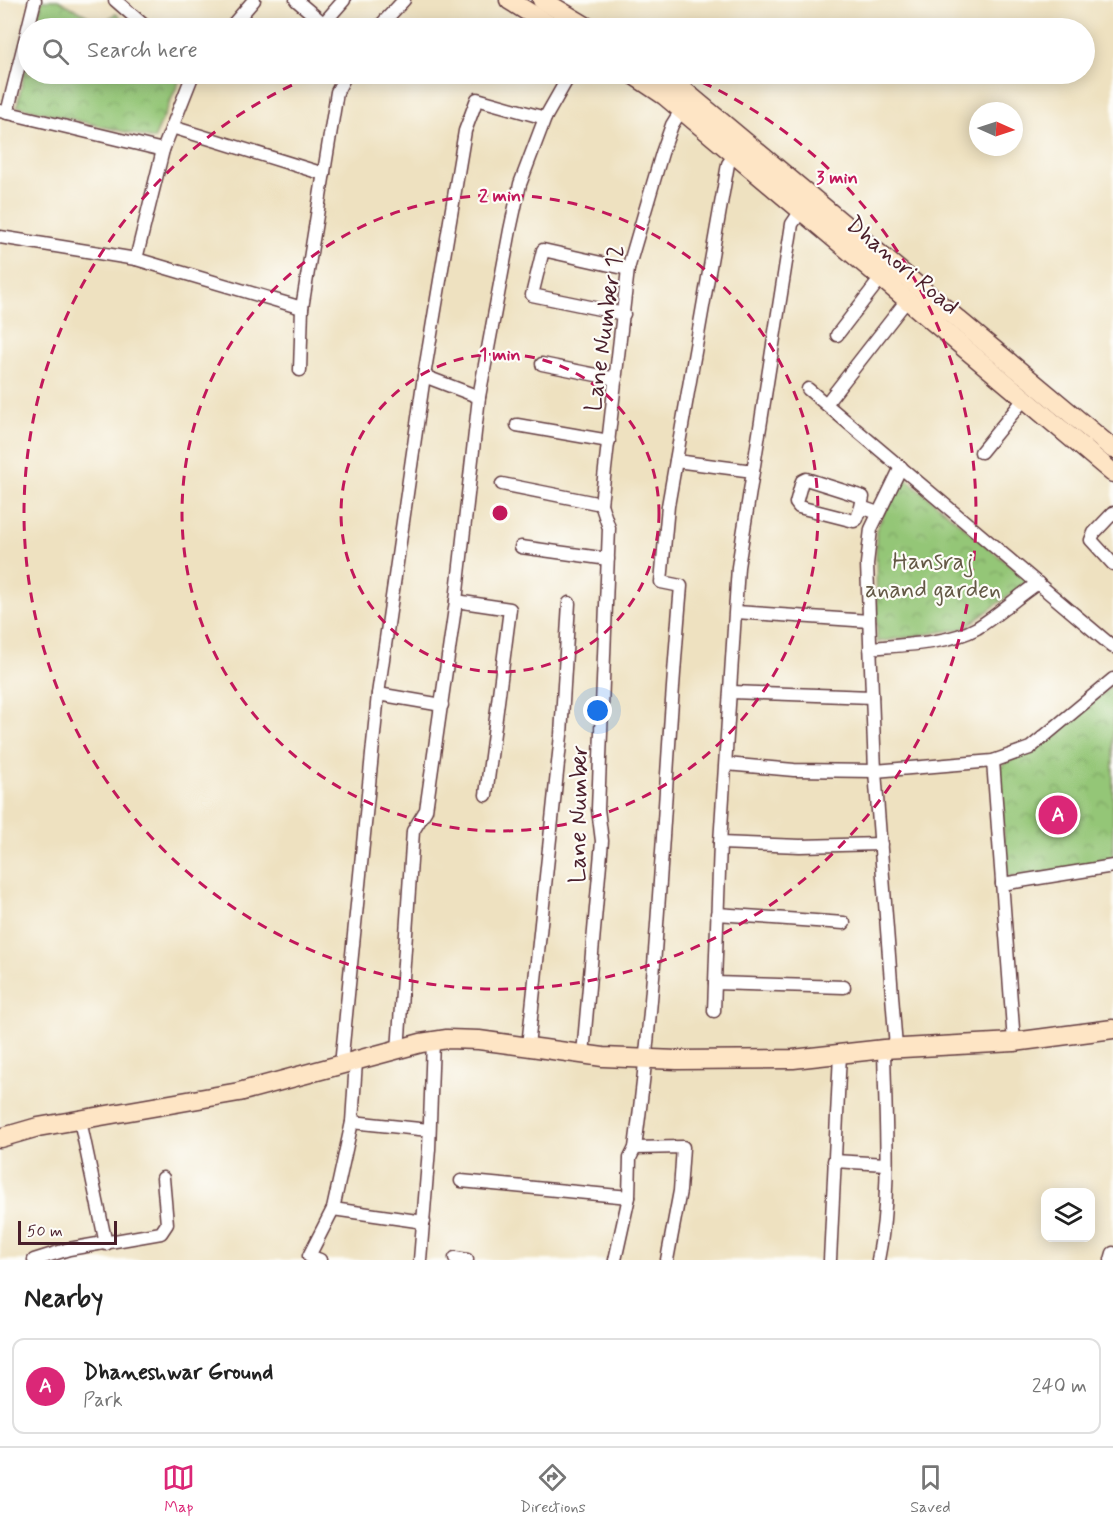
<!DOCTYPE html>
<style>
:root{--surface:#fff;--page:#f2f2f2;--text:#222;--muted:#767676;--line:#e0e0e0;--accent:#db2777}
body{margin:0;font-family:Mynerve,sans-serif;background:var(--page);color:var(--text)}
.controls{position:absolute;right:18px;bottom:18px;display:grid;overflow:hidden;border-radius:12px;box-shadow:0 3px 15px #0003}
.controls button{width:54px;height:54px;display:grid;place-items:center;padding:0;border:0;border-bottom:2px solid var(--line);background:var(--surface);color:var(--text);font:30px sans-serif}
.compass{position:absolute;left:969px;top:102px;width:54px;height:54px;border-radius:50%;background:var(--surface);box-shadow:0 3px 15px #0003;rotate:93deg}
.scale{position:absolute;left:18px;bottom:15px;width:99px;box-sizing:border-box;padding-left:6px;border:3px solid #4a1f2b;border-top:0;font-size:16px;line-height:21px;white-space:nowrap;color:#4a1f2b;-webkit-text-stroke:4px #fdfcf7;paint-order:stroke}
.you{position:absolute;left:598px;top:711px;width:21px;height:21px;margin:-15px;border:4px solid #fff;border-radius:50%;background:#1a73e8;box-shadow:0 0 0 9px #1a73e833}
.badge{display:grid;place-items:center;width:39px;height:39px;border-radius:50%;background:var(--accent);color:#fff;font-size:20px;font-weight:700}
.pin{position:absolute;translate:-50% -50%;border:3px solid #fff;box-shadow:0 2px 6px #0006}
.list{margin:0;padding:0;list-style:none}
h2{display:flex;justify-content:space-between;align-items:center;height:78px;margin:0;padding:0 24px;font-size:26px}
h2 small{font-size:20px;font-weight:400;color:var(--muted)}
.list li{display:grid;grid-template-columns:39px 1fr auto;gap:18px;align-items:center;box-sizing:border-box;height:96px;margin:0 12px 12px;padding:0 12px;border:2px solid var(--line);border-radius:12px}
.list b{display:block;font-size:22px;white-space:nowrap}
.list p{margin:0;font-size:20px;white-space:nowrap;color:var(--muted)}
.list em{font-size:20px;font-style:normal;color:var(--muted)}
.icon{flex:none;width:33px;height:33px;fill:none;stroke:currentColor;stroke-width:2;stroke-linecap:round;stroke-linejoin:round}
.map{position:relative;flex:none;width:1113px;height:1260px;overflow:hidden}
.search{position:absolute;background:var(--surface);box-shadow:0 3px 15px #0003;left:18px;right:18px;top:18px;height:66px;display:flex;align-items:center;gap:15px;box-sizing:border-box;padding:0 21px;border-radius:33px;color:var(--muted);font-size:22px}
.sheet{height:186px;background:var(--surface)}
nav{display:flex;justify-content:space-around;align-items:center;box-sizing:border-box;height:84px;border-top:2px solid var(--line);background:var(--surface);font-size:16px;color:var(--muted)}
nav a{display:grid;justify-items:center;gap:3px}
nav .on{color:var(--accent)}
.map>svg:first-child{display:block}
.park{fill:url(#park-crowns);stroke:#6f7251;stroke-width:1.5}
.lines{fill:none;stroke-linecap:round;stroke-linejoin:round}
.street-casing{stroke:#633c41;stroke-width:15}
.secondary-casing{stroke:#633c41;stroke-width:21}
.street{stroke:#fff;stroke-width:12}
.secondary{stroke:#fee5c5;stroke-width:18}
.ring{fill:none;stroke:#c2185b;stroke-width:3;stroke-dasharray:10 8}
.labels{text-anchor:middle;stroke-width:4.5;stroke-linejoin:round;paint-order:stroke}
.street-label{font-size:24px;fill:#4a1f2b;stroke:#fdfcf7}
.park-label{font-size:24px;fill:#645946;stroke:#fdfcf7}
.centre{fill:#c2185b;stroke:#fdfcf7;stroke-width:3}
.ring-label{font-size:18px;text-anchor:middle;font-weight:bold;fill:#c2185b;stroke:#fdfcf7;stroke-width:4.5;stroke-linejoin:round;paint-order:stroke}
</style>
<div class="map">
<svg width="1113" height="1260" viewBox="0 0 1113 1260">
<defs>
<pattern id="park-crowns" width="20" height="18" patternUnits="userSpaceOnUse" patternTransform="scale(1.5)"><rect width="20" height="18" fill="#94c677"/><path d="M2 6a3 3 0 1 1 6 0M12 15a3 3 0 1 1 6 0" fill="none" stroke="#7ba062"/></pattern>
</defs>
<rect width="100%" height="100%" fill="#fdfcf7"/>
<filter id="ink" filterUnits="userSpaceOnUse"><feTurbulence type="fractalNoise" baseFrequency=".0167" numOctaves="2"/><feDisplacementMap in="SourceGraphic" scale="12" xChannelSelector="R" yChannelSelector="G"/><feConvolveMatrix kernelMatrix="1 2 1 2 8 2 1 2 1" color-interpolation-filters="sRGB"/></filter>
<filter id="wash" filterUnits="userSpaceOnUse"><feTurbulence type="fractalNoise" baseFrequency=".008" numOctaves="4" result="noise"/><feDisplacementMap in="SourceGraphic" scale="24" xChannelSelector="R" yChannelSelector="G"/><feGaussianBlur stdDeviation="1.35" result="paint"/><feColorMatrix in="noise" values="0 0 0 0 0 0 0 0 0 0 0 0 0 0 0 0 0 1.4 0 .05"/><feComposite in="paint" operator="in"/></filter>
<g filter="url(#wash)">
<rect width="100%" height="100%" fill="#eee1c0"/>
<g class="park">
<polygon points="42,0 58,0 101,23 116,14 133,28 35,28"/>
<polygon points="28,57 28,74 179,74 181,77 154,139 17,106"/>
<polygon points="902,475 1028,581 965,628 877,642 876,530"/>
<polygon points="1113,684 1113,864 1007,877 999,767 1058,732"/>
</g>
</g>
<g filter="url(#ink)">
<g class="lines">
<g class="street-casing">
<g id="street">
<polyline points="115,0 147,28"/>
<polyline points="296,0 329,28"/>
<polyline points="323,24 344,0"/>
<polyline points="230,28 254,0"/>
<polyline points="378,28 404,0"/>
<polyline points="0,111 163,150"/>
<polyline points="7,113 35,0"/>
<polyline points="172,127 324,174"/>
<polyline points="0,237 136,259 302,308"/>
<polyline points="136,259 163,150 193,74"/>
<polyline points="624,314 532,295 543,250 628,269"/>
<polyline points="837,335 881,278"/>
<polyline points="542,364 616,379"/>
<polyline points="300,370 302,308 337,92 346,74"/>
<polyline points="424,376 479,397"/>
<polyline points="808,389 1113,647"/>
<polyline points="826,404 907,300"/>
<polyline points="517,425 609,441"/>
<polyline points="981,452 1025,398"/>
<polyline points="676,461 753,471"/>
<polyline points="502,484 601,504"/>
<polyline points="861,507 857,519 854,521 799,507 796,503 802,481 806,479 863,497 861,507 878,513"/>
<polyline points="1113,513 1094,533 1091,540 1113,564"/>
<polyline points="521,547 608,559"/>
<polyline points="456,601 510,609 486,795"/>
<polyline points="736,612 869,621"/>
<path d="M870,648c32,-3 79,-4 107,-20 21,-13 40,-31 61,-45"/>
<polyline points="732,692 872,697"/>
<polyline points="378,694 442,705"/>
<polyline points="993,761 1014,1042"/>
<polyline points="726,764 794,770 875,771 993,761 1030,748 1113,679"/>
<polyline points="720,843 800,846 881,844"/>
<polyline points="1002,884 1113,866"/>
<polyline points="717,914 844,923"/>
<polyline points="715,983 844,987"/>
<polyline points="714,1011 720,843 738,567 792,224 805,205"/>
<polyline points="528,1046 561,735 569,603"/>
<polyline points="896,1048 875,771 867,564 871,529 901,467"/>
<polyline points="398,1051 413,831 426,810 456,601 479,397 510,230 520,184 545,118"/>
<polyline points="583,1054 602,841 598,809 609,528 601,504 628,269 662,153 672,125 685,104"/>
<polyline points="341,1065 378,694 424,376 465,131 477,99 545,118 570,74"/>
<polyline points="80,1120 106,1244"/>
<polyline points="352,1122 429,1130"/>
<polyline points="635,1148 683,1147 680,1191 667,1260"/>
<polyline points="834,1161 886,1164"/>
<polyline points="461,1181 629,1197"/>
<polyline points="333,1209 424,1222"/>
<polyline points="455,1258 467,1260"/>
<polyline points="34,1260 69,1249 161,1233 167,1224 163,1178"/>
<polyline points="320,1260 309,1256 333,1209 352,1122 356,1061"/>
<polyline points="420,1260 429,1149 433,1041"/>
<path d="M615,1260l14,-63 1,-39 5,-10c25,-186 29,-375 46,-562l-20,-4 7,-76 60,-342 11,-15"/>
<polyline points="830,1260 840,1054"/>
<path d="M878,1260c14,-68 7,-142 6,-211"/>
<polyline points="1111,1260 1113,1253"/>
</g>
</g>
<g class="secondary-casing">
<g id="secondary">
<polyline points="509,0 554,28"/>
<polyline points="542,0 589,28"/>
<polyline points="632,74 665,96 1113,473"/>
<polyline points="664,74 1113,449"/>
<polyline points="0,1138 38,1127 239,1092 421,1043 447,1039 479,1040 603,1057 677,1060 793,1059 884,1049 1014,1042 1113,1029"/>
</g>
</g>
<use href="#street" class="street"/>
<use href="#secondary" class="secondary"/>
</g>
</g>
<g class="ring">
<circle cx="500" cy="513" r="159"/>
<circle cx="500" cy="513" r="318"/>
<path d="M686 75A476 476 0 1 1 314 75"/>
</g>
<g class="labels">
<g class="street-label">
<text transform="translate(903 265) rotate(40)" y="8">Dhanori Road</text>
<text transform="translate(604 328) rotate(-82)" y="8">Lane Number 12</text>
<text transform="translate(578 814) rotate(-89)" y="8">Lane Number</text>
</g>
<g class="park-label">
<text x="933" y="569">Hansraj<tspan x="933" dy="28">anand garden</tspan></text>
</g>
</g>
<circle cx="500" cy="513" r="9" class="centre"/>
<g class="ring-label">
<text x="837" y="183">3 min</text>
<text x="500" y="201">2 min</text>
<text x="500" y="360">1 min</text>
</g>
</svg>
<div class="controls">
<button><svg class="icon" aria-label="layers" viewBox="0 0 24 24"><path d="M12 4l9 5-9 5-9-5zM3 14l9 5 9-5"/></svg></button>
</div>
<svg class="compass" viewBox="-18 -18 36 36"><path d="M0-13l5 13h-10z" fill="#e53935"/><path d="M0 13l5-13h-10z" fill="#767676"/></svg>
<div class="scale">50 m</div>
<div class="you"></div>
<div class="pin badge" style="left:1058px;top:815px">A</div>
<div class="search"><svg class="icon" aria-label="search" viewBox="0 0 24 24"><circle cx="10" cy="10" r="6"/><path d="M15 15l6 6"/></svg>Search here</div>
</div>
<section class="sheet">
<h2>Nearby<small></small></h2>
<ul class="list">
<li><span class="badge">A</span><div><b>Dhaneshwar Ground</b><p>Park</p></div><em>240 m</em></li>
</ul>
</section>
<nav>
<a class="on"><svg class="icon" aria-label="map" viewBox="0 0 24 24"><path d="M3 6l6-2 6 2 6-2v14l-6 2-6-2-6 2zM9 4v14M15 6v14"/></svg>Map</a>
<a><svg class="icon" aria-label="directions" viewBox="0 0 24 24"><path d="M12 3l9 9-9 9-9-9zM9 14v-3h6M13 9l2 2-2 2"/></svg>Directions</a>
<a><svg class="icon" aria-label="saved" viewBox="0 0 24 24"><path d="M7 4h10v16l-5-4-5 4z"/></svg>Saved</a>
</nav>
